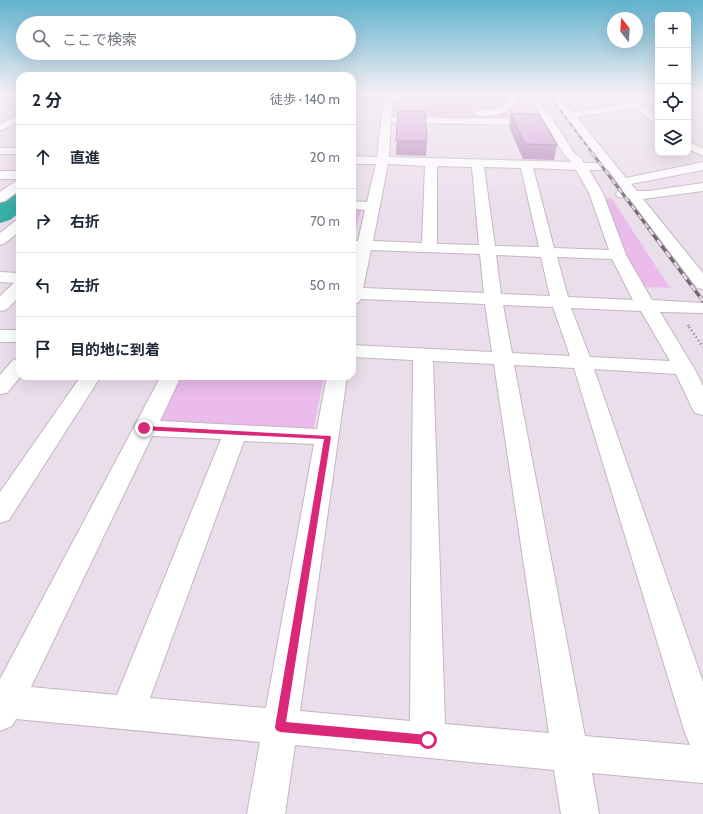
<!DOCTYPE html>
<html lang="ja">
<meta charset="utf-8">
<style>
:root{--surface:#fff;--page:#f6f6f7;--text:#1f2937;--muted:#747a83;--line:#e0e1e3}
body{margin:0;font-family:Cabin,"Noto Sans JP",sans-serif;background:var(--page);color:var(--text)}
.controls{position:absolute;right:12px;top:12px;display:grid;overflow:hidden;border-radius:8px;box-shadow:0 4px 16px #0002}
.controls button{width:36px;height:36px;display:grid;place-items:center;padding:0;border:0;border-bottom:1px solid var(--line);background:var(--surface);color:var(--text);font:20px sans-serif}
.compass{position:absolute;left:607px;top:12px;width:36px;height:36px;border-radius:50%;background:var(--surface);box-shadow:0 4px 16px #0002;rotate:343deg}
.stop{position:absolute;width:12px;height:12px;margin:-9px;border:3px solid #db2777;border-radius:50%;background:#fff}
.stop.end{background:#db2777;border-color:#fff;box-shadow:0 1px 4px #0008}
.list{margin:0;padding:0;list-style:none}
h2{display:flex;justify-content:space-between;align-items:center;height:52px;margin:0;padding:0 16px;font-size:17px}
h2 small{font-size:13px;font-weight:400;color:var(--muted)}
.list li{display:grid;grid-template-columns:26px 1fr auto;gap:12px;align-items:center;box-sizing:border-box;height:64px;padding:0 16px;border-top:1px solid var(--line)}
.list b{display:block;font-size:15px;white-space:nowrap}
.list em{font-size:13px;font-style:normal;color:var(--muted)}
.icon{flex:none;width:22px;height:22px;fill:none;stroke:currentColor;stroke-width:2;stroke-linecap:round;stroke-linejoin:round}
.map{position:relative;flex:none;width:703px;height:814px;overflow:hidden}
.search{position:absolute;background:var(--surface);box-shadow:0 4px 16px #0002;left:16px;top:16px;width:340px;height:44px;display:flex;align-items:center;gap:10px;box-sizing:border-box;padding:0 14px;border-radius:22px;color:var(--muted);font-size:15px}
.panel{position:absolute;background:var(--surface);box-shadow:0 4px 16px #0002;left:16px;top:72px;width:340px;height:308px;border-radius:12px}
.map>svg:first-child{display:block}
.green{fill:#eabbeb}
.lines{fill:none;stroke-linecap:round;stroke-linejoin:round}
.stream{fill:#38aea7;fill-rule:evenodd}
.river{fill:#38aea7;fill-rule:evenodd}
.minor-casing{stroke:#c3b6c3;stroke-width:2}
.path-far1{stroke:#7c747c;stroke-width:2;stroke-dasharray:1 2.5;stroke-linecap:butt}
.path{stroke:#7c747c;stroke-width:2.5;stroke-dasharray:1 3;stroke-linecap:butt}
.minor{fill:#fff;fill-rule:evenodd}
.rail-far2-casing{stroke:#736b73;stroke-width:2}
.rail-far1-casing{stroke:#736b73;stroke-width:3}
.rail-casing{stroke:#736b73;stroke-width:3.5}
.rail-far2{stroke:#ebdeeb;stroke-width:1.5;stroke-dasharray:4;stroke-linecap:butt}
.rail-far1{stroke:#ebdeeb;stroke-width:2;stroke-dasharray:5.5;stroke-linecap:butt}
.rail{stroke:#ebdeeb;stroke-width:2.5;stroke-dasharray:7;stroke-linecap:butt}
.wall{fill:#b686b9}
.building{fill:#d49cd7;stroke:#946d96}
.route{fill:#db2777}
</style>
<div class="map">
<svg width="703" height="814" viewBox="0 0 703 814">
<rect width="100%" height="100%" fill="#ebdeeb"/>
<g class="green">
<polygon points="352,94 382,94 380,105 352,104"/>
<polygon points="393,94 520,94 536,120 392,119"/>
<polygon points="607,198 612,199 670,288 644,287 626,257 604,199"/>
<polygon points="352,207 362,208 352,242"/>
<polygon points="181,376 324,376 313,431 157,422"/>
</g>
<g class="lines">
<polygon class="stream" points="18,205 20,205 20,208 0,223 0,220"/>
<polygon class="river" points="20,191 20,212 10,220 0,223 0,201 10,193"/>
<g class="minor-casing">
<g id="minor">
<rect x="0" y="94" width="20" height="6"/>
<path d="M384,94h30l-1,2 -21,4 -1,18 4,-1 144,2 5,3 -5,3 -144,-2 -4,-2 -2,36 183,5 -7,-6 -37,-62h8l39,60 5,3 4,6h18l-36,-46 -16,-23h8l15,18 57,-9 -9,-7 2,-2h4l31,22v8l-4,-1 -18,-15 -59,9 49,61 77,-16v8l-72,14 6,7h11l55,-8v8l-60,8 60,74v16l-6,-1 -68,-90 -11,-1 -2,-3 2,-3 5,-1 -15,-20h-19l14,23 23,62 26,45 51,3v10l-43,-1 34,56 9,18v29l-8,-2 -3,-5 -16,-34 -82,-5 109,313v101l-111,-10 7,41h-38l-7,-44 -259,-25 -10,69h-38l13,-72 -244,-23 -4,7 -12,5v-52l161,-303h20l-21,45 157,8 10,-53h20l-47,335 110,10 3,-361 -61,-3v-12l140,7 -7,-48 -124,-5 -3,4 -6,1v-41l3,-13h-3v-10l6,1 7,-31 -13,-1v-8l15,1 9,-38h-24v-8l25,1zM388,164l37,2 -3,77 -49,-2zM437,166l35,1 7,78 -42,-1zM484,167l37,1 18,79 -44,-1zM533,168l43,2 13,23 20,57 -55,-2zM371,250l109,4 4,39 -121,-5zM496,255l45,2 9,39 -49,-2zM557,257l55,2 21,41 -65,-3zM503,305l50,2 17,49 -58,-3zM571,308l70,3 29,50 -80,-4zM433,361l61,3 55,369 -104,-9zM514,365l60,3 111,365 5,12 -105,-9zM152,436l69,3 -104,256 -86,-8zM244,441l70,3 -48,264 -116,-10z"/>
<path d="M509,94h8l2,3c-3,5 -6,10 -11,13 -7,5 -28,10 -35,3 9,-9 34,3 36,-19z"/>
<polygon points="20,114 20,121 0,131 0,124"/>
<polygon points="688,142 703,148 703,156 688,149"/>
<rect x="0" y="148" width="20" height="6"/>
<rect x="0" y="171" width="20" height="8"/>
<polygon points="20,180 20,190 5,201 0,202 0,192 16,181"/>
<polygon points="20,220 20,231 5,243 0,245 0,233 15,221"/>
<polygon points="0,272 20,273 20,296 6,310 0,311 0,296 14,283 0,282"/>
<rect x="0" y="330" width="20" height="12"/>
<polygon points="20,358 21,376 7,393 0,394 0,375 13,360"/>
<polygon points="81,376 101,376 9,520 0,523 0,492"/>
</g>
</g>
<polyline class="path-far1" points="688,325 690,328"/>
<polyline class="path" points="689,327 703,347"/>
<use href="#minor" class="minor"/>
<g class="rail-far2-casing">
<polyline id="rail-far2" points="548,94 593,154"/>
</g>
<g class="rail-far1-casing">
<polyline id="rail-far1" points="592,153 650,230"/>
</g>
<g class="rail-casing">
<polyline id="rail" points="649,229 703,301"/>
</g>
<use href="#rail-far2" class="rail-far2"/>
<use href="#rail-far1" class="rail-far1"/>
<use href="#rail" class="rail"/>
</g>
<g class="wall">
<polygon points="398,111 427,141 426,156 396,155"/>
<polygon points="511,114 557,145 554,160 523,159 509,127"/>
</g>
<g class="building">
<polygon points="398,111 425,111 427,141 396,141"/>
<polygon points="511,114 539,114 557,145 525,144"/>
</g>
<linearGradient id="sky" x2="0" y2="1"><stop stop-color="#61b2ce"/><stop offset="0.45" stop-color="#f6f0f6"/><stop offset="1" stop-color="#f6f0f6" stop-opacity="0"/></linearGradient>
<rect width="703" height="208" fill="url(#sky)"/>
<polygon class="route" points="144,426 330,436 331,437 286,722 428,735 432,736 434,740 432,744 428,745 280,732 276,730 275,727 324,439 142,430 141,428"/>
</svg>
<div class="controls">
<button>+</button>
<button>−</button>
<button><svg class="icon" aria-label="locate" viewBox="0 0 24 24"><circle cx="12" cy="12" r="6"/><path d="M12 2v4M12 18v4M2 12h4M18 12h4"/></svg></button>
<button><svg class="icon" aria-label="layers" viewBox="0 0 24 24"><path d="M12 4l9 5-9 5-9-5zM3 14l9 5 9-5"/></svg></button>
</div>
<svg class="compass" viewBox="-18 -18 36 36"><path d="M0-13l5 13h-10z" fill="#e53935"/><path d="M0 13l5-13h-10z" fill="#747a83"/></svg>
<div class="stop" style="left:428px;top:740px"></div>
<div class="stop end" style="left:144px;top:428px"></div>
<div class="search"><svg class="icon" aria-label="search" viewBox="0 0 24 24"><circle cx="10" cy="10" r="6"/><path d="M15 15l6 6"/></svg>ここで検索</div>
<section class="panel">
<h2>2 分<small>徒歩 · 140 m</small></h2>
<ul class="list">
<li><svg class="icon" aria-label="ahead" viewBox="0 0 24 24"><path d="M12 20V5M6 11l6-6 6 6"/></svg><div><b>直進</b></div><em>20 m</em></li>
<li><svg class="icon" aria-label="right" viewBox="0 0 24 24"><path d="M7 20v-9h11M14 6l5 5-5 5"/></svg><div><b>右折</b></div><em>70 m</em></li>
<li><svg class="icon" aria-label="left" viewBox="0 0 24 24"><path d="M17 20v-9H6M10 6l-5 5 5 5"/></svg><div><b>左折</b></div><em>50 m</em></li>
<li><svg class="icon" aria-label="arrive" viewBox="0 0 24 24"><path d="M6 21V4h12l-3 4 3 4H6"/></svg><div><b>目的地に到着</b></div></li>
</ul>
</section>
</div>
